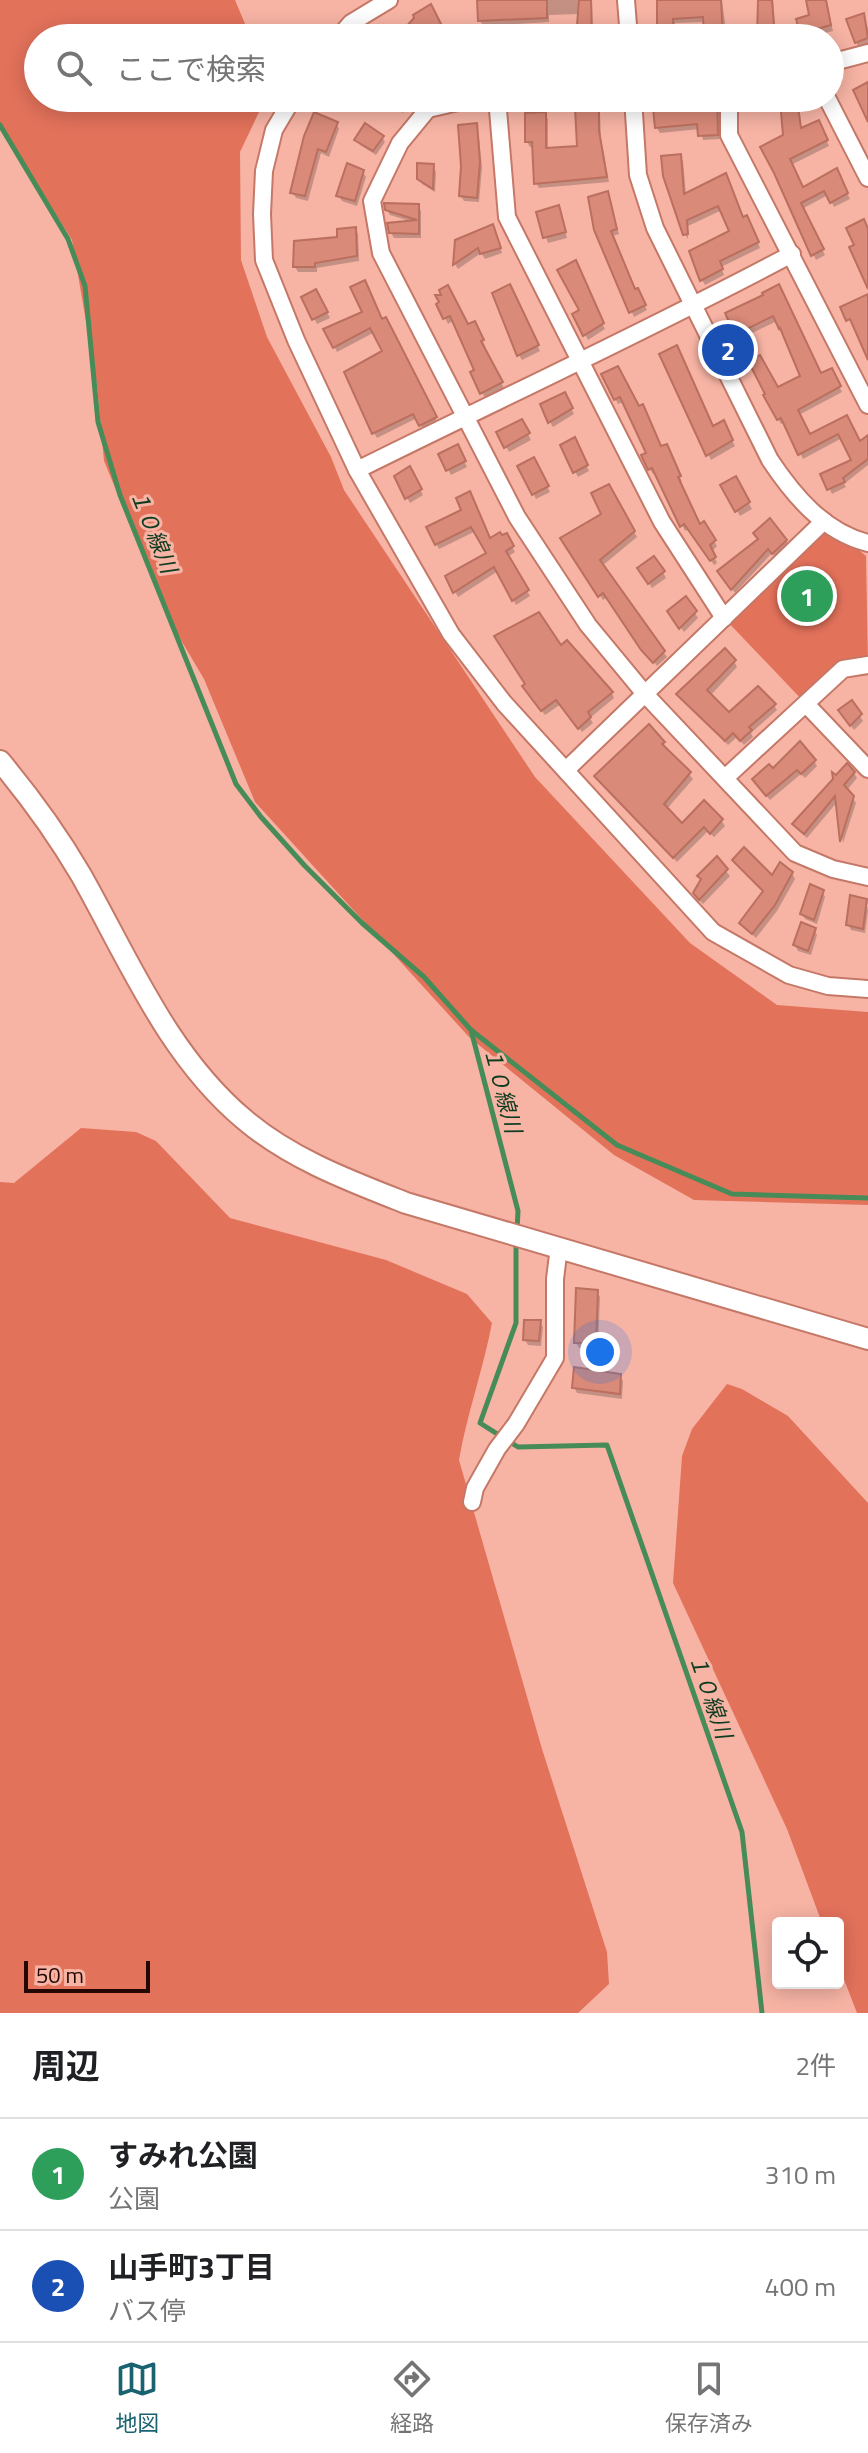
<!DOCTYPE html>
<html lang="ja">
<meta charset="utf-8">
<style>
:root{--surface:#fff;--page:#f6f6f6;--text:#202124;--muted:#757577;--line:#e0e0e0;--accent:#196270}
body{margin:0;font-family:"Titillium Web","Noto Sans JP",sans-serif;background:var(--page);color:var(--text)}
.controls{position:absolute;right:24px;bottom:24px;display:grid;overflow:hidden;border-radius:8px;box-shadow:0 4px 20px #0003}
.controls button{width:72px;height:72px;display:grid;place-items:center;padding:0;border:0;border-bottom:2px solid var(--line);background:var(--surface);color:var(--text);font:40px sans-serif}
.scale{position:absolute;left:24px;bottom:20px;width:126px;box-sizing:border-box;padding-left:8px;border:4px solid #240703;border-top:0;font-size:22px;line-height:28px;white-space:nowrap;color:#240703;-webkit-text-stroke:6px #f7b4a5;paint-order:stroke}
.you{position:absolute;left:600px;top:1352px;width:28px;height:28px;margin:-20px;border:6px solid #fff;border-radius:50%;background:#1a73e8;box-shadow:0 0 0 12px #1a73e833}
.badge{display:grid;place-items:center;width:52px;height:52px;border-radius:50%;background:var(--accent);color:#fff;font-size:26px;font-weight:700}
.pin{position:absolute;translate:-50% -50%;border:4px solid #fff;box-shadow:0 2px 8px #0006}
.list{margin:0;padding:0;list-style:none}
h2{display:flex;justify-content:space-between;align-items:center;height:104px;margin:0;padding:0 32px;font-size:34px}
h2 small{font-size:26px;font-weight:400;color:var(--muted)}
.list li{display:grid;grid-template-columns:52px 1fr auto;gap:24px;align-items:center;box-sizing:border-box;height:112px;padding:0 32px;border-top:2px solid var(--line)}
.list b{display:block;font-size:30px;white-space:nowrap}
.list p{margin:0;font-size:26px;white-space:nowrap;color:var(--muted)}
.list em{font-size:26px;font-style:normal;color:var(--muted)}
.icon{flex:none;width:44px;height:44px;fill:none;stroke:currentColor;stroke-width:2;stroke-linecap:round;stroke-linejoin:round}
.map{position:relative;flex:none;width:868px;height:2013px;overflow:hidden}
.search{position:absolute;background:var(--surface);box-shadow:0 4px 20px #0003;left:24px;right:24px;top:24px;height:88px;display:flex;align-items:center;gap:20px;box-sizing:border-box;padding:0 28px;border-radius:44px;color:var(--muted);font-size:30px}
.sheet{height:328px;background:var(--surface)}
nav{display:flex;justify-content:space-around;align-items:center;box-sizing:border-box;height:112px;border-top:2px solid var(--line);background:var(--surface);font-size:22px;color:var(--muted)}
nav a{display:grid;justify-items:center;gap:4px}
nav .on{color:var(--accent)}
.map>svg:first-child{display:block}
.green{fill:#e3725b}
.shadow{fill:#0003}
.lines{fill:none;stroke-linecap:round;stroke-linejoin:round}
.stream{stroke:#478c58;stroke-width:5}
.building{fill:#d98a79;stroke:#bb6f5e;stroke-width:2}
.minor-casing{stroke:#c57867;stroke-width:20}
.tertiary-casing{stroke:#c57867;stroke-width:24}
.minor{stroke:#fff;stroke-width:16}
.tertiary{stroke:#fff;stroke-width:20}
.labels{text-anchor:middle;stroke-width:6;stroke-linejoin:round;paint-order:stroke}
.water-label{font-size:22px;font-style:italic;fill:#0e3c20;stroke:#f7b4a5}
</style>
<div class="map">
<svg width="868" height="2013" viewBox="0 0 868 2013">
<rect width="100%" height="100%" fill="#f7b4a5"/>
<g class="green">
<polygon points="0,0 235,0 251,38 38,38 38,98 260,98 260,110 240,152 241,260 267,337 331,457 344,490 535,777 690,943 777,1005 868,1012 868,1205 694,1200 614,1155 469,1037 255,802 204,679 172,625 104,461 97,385 72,240 0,125"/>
<polygon points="824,521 866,556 868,665 843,669 806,704 724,618"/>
<path d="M81,1128l55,4 20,9 74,77 156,42 81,34 25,29c-9,47 -25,91 -33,137l83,289 65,203 2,32 -31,29h-578v-831l14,1z"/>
<polygon points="727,1384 742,1389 788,1416 868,1503 868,2013 857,2013 838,1964 838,1923 822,1923 787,1829 673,1583 682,1456 692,1429"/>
</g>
<g class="shadow">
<polygon points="479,0 592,0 593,38 578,38 579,14 549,15 549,22 483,26 480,20"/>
<polygon points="659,0 722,0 727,38 706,38 705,22 675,23 676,38 656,38 659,36"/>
<polygon points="759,0 773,0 776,38 759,38"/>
<polygon points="808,0 826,0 833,31 805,38 802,33 811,17"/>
<polygon points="863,15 868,28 868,44 859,48 856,42"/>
<polygon points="380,29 392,38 373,38"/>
<polygon points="387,98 412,98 403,113 389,105"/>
<polygon points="698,98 717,98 719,102 720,139 703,140 700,129 660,133 657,128 699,106"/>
<polygon points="796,101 802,130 821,128 829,146 791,165 802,189 839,176 850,199 834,207 828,195 802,209 825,255 816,260 776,172"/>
<polygon points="597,108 600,113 601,138 609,182 539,188 536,183 534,147 530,147 527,142 544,114 548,119 548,150 579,148"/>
<polygon points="336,123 339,129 329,157 321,153 308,201 296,198 293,193 306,137"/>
<polygon points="476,131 479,137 482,168 479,202 464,201 461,196"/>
<polygon points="382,137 385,142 376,155 360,145 357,140"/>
<polygon points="680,156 683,161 686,195 725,176 743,219 749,222 760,248 721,267 724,275 705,285 702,280 732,232 722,210 688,226 688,239 685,234"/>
<polygon points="433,166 436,172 435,192 422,184 419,178"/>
<polygon points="363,172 366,177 357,206 342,201 339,196"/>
<polygon points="607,194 619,234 612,236 635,291 637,290 647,310 634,317 596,229"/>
<polygon points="418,206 421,211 421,238 394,238 391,233 413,222 390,215 387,210"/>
<polygon points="538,213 561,213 567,238 548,243"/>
<polygon points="355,229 358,234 359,261 317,268 317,272 298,272 295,267"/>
<polygon points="495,231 502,253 485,259 481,253 458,269 455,264 457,241"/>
<polygon points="585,289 605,329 588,340 575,315 582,311"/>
<polygon points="316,291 330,318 317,324 304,298"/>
<polygon points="512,292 540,351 522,360 519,355"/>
<polygon points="766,296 821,375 831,370 842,392 799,415 810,436 846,418 860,443 868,445 868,465 844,484 846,487 832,494 823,475 854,461 842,438 803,459 785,422 781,424 765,396 802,377 777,321 740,339 728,314"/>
<polygon points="438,305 468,326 477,328 485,346 482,347 504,388 485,398 472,373 476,371 454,320 448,324"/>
<polygon points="364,313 388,325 438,423 424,431 417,418 377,438 374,433 385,351 375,332 337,352 326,330"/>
<polygon points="677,348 713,428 723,423 735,446 711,460 662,355"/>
<polygon points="603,375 661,449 670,451 682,482 680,483 700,526 703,524 717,546 712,551 717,563 714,565 689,529 685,531 657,473 653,474 650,469 648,454 624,402 618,404"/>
<polygon points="564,395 574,414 553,427 550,422"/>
<polygon points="522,422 531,440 509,452 499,433"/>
<polygon points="577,445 589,471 578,477 562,446"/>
<polygon points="460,452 467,467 451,475 441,455"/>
<polygon points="533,460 550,492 536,499 520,467"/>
<polygon points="409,469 423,495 410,503 396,477"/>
<polygon points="735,479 752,509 740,516 723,486"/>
<polygon points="608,487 637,537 602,566 667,657 657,666 608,597 603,600 563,538 603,515"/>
<polygon points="463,511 490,540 506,536 515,552 507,557 530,596 516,605 498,571 458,597 447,577 489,554 476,531 439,549 428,528"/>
<polygon points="760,540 786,541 789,546 776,558 772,553 735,593 723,577"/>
<polygon points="640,569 663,572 666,578 652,588"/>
<polygon points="686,599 698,618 684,632 669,611"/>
<polygon points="734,661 737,667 710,696 729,715 774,705 777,710 751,733 753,737 744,745 737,737 728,745 679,694"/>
<polygon points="528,692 612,693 614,698 590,718 593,723 582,732 561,704 545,715"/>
<polygon points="851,703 863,721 854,730 844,716"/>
<polygon points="663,743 693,779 666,810 682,826 721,820 725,826 714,837 708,831 677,862 596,776"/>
<polygon points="814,761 817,766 805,778 801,774 770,800 758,785 772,771"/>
<polygon points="854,773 857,778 847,790 856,803 843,843 838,801 807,838 797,829 794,824"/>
<polygon points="716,859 730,876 703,904 698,899"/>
<polygon points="738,865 772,878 792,873 795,879 777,911 756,938 741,923 765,893"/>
<polygon points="822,892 825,897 817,924 805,919 802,913"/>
<polygon points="866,900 868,911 865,933 851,930 848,924"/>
<polygon points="814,929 817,935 811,955 798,951 795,945"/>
<polygon points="597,1292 600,1297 598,1348 579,1348 576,1343"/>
<polygon points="540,1322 543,1327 541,1346 528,1345 525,1340"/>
<polygon points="620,1376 623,1381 622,1399 577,1393 574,1387"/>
</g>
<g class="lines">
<g class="stream">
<polyline points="0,125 68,239 85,286 98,422 120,495 236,784 261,817 305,866 362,923 424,977 471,1030 518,1211 517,1230"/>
<polyline points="471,1030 617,1145 732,1194 868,1198"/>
<polyline points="516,1240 516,1323 480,1423 518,1447 607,1445 742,1832 762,2013"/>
</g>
</g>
<g class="building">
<polygon points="477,0 547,0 547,18 478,21"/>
<polygon points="579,0 591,0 592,38 576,38"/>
<polygon points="657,0 721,0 723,38 704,38 703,17 673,19 674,38 657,38"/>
<polygon points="758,0 772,0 775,38 757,38"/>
<polygon points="806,0 826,0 831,25 800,34 796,19 809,15"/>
<polygon points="431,4 444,30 431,38 396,38 414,18 413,15"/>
<polygon points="864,13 868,38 855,43 846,19"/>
<polygon points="868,82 868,122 853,90"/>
<polygon points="696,98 717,98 718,135 698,136 697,124 655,128 653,108 697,104"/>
<polygon points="797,99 801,128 819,120 828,140 790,159 803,187 837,168 848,193 830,203 824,191 801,203 824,249 811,256 774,173 760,147 783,135 780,101"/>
<polygon points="599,106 599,131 607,177 534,184 532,142 525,142 525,113 546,112 546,148 577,146 575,108"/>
<polygon points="314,112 338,122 326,152 318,149 305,196 290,193 304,136"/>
<polygon points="365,123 384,136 373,151 354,140"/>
<polygon points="477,123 480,162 477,198 459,196 461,166 458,125"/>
<polygon points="681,154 684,194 726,173 743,217 747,215 759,242 720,261 723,269 700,281 689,251 729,231 718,206 687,220 688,234 683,235 663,176 661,156"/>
<polygon points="347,163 364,170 355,201 336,196"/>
<polygon points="417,163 434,164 433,189 417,179"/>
<polygon points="608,191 617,229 611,231 635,289 638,288 646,305 629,313 594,230 588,197"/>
<polygon points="384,203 419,204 419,234 389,233 387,223 417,220 385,210"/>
<polygon points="559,205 566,232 543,238 536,212"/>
<polygon points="864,219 868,229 868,289 849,247 854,245 846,228"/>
<polygon points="493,224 501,248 480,254 478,248 453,265 455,240"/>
<polygon points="356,227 357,256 315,263 315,267 293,267 294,241 337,237 337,229"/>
<polygon points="576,260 604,323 583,336 572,314 579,310 557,270"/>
<polygon points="365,280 382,319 386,317 437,417 419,426 413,414 372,434 344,372 382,351 370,328 333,348 323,329 362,312 350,287"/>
<polygon points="510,284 539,345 517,356 492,293"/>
<polygon points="779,284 821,373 832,368 841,386 798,410 810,434 847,415 860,441 868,435 868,459 843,478 845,482 827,490 820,474 851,460 838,434 798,455 781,418 777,420 763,395 765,394 748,361 760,355 778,387 800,376 780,328 779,329 773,316 735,335 725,313 763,295 762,293"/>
<polygon points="448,285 468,324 475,321 484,340 481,341 503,382 480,394 470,372 474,370 450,316 443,319 436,304 439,302 435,295 441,295 439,290"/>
<polygon points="316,289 328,312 312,320 301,297"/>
<polygon points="868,294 868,360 850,319 846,321 840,307"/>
<polygon points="677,345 713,426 724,420 733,440 706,456 659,354"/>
<polygon points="618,366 639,406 643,404 661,446 667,444 681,476 678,477 700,524 704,521 716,540 710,545 716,557 710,561 684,524 680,527 652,468 648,470 641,455 646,453 620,397 614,400 601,374"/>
<polygon points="565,392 573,408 548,423 540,404"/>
<polygon points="522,419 530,433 504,448 496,432"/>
<polygon points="575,437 588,465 573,473 560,445"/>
<polygon points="458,444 466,461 446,471 438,454"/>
<polygon points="534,457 549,486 532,495 517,466"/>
<polygon points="410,466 422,489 405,499 394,476"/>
<polygon points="736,476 750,502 735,512 720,485"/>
<polygon points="609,484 635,531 600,560 665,651 653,663 641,650 603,593 598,597 560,538 601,514 591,493"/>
<polygon points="470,491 490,538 500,532 502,535 507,533 514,546 506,551 529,590 512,601 494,567 453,593 445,576 486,553 471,527 435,545 426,527 461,510 456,498"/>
<polygon points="770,518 787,540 772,554 768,549 731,590 717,571 758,539 753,533"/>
<polygon points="654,556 665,571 648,584 637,568"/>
<polygon points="686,596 697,611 679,629 667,611"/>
<polygon points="539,612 561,645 567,640 613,692 588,712 591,717 578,729 556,700 541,711 522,686 525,684 494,636"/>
<polygon points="725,648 736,660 707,690 729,712 758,686 776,704 749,727 752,730 740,741 733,733 725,741 676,694"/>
<polygon points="852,700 862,714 850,726 838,710"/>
<polygon points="649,724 665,742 662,744 691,772 664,804 682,823 704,800 723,819 710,834 704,827 673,858 594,776"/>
<polygon points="800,741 816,760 801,774 797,770 766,796 752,779 769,764 773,768"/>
<polygon points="847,763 855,772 844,785 854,796 840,842 835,796 804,834 792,824 833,779 832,772 836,775"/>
<polygon points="744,847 772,875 780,862 793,872 775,905 752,934 739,923 763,891 732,860"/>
<polygon points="717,856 728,869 699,900 693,893 701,879 697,876"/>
<polygon points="810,884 824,890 814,920 800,914"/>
<polygon points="850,895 867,899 863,929 846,925"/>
<polygon points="801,922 816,928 808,951 793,945"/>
<polygon points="576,1288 598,1290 596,1343 574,1343"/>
<polygon points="524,1320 541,1320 539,1341 523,1340"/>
<polygon points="574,1367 621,1374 620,1394 572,1388"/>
</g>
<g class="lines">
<g class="minor-casing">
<g id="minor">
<polyline points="626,0 629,38"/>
<polyline points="338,38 351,23 389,0"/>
<polyline points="830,63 868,53"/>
<polyline points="293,98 274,130 264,171 262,214 264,260 296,340 357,470 451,634 504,703 713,932 789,975 828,986 868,989"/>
<polyline points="475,98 428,109 400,143 372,201 381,253 517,517 588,625 645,694 795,853 833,869 868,877"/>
<polyline points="497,98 507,217 662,522 724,618"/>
<path d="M633,98l5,77 17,53 115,232c24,36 54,72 98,83"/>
<polyline points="729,98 729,135 868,405"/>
<polyline points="827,98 868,178"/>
<path d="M357,470c145,-72 292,-140 435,-216"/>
<polyline points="806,704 868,769"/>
<polyline points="566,770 824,521"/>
<polyline points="725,778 843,669 868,665"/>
<polyline points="472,1502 475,1488 497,1449 516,1424 555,1358 555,1279 559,1247"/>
</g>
</g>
<g class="tertiary-casing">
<path id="tertiary" d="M0,761c30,36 57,73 81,114 48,85 87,181 164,245 46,39 105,61 161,83l462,136"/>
</g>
<use href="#minor" class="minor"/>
<use href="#tertiary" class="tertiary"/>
</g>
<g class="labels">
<g class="water-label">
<text transform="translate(154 531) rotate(68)" y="8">１０線川</text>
<text transform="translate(503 1090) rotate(75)" y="8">１０線川</text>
<text transform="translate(711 1696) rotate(71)" y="8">１０線川</text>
</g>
</g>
</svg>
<div class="controls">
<button><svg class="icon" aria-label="locate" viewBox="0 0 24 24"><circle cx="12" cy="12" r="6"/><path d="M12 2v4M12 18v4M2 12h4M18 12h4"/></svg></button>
</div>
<div class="scale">50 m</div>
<div class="you"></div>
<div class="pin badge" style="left:807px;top:596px;background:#2e9e5b">1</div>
<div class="pin badge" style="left:728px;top:350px;background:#1a4fb4">2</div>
<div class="search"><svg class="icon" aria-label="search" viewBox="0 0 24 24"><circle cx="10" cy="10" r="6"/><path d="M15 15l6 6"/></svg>ここで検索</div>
</div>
<section class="sheet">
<h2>周辺<small>2件</small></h2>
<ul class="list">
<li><span class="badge" style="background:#2e9e5b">1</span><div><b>すみれ公園</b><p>公園</p></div><em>310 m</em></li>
<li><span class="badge" style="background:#1a4fb4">2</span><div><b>山手町3丁目</b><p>バス停</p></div><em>400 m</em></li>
</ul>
</section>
<nav>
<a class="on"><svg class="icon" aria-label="map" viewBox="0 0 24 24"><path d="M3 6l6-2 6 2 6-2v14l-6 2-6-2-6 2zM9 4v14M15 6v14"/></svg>地図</a>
<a><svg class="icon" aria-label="directions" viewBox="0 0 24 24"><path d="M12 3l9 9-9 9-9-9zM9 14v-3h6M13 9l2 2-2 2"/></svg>経路</a>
<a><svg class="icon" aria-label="saved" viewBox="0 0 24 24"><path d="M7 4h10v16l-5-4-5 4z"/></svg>保存済み</a>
</nav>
